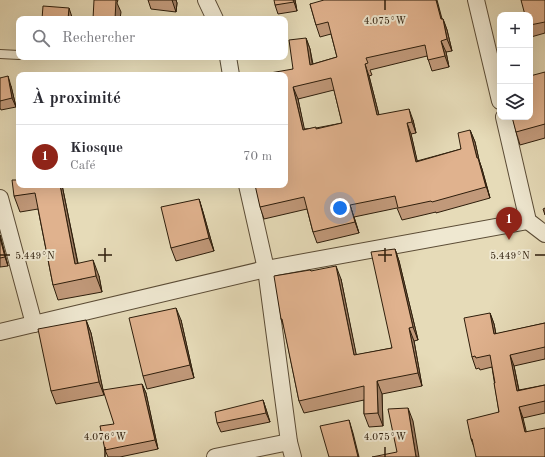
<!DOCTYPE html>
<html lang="fr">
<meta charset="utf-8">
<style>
:root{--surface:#fff;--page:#f2f2f3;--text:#2b2b33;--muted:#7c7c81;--line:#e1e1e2;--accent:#8f2418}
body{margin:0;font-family:"Old Standard TT",serif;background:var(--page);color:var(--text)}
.controls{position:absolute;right:12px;top:12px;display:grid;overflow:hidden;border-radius:8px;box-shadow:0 4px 16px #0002}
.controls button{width:36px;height:36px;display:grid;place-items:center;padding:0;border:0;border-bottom:1px solid var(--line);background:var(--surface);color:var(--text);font:20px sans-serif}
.you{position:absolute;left:340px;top:208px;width:14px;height:14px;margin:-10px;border:3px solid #fff;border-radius:50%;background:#1a73e8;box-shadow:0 0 0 6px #1a73e833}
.badge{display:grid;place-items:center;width:26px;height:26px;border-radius:50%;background:var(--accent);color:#fff;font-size:13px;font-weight:700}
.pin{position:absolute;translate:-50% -33px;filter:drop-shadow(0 1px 2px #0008)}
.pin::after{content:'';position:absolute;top:21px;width:14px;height:12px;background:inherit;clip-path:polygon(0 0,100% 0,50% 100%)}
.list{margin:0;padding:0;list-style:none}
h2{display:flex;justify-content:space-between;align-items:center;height:52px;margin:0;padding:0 16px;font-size:17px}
h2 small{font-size:13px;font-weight:400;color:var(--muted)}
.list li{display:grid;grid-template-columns:26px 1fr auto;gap:12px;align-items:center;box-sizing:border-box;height:64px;padding:0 16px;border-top:1px solid var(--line)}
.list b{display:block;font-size:15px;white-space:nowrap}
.list p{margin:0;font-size:13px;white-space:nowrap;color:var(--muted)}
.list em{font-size:13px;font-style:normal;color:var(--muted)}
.icon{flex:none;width:22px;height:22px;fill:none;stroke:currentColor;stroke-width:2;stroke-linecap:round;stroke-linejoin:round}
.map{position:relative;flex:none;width:545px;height:457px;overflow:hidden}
.search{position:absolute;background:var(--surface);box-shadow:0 4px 16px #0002;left:16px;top:16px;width:272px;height:44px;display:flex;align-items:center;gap:10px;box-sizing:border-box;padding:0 14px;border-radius:8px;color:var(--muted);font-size:15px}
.panel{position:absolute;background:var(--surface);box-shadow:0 4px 16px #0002;left:16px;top:72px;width:272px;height:116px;border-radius:8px}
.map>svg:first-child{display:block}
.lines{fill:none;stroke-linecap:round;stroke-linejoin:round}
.service-casing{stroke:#5b4c36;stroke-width:10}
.minor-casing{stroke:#5b4c36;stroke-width:18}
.service{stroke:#efe8d1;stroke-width:8}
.minor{stroke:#efe8d1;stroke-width:16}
.wall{fill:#c1997a;stroke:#2d1d0b;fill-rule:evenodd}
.shaded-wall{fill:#9d7d63;stroke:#2d1d0b}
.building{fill:#e0b28e;stroke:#2d1d0b;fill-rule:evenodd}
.ticks{fill:none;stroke:#2d1d0b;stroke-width:1.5}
.ticks-label{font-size:10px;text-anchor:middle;fill:#2d1d0b;stroke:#efe8d1;stroke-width:4;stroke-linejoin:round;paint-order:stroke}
</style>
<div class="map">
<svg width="545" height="457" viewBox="0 0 545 457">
<rect width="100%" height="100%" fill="#e6dbb8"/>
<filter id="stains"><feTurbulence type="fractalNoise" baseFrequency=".005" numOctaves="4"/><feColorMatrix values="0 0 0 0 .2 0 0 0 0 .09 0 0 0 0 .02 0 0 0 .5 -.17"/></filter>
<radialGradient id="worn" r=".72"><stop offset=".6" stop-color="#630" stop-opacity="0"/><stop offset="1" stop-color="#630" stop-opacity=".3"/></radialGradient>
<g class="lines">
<g class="service-casing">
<polyline id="service" points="0,54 19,55"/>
</g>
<g class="minor-casing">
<g id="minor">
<polyline points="206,0 215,19"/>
<polyline points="476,0 500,101"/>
<polyline points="228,57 231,75"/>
<polyline points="504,117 528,221 545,234"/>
<polyline points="247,185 266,269 289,442 293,457"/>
<polyline points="0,198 34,324"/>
<polyline points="0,332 266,269 528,221"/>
<polyline points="215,457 289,442"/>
</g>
</g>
<use href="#service" class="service"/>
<use href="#minor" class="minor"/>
</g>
<g class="wall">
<polygon points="148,0 176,0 177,3 176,12 151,9"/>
<polygon points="295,0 297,11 278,14 275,5"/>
<polygon points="545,0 545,33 531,37 530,33 530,15"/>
<path d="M310,4l133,15 4,11 5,21 -6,1 3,15 -17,4 -5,-15 -57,14 2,5 -3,1 10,39 34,5 3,13 -5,1 6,27 44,-12 9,-19 5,12 4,18 3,9 8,29 -54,15v-1l-34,8 -5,-12 -43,9 5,16 -42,10 -4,-11 -6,-23 -43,10 -4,-12 25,-22 8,-116 13,-31 4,11 3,15 24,-7 -6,-23 -11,3 -4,-12zM334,90l8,33 -26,5 -12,1 -6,-30z"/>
<polygon points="545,72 545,138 520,145 516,132"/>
<polygon points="0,78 11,86 16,107 1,110 0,108"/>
<polygon points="62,185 78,263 99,276 102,292 58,300 53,285 38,209 20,212 14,196"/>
<polygon points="199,199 203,212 214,251 176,261 171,248"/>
<polygon points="0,235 8,266 0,267"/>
<polygon points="395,249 399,261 418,340 414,341 422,386 382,394 383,426 369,427 364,414 364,400 304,413 299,401 284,327 281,319 311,271 341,279 356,355 392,348"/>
<polygon points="490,313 494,324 496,334 545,323 545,359 514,366 519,390 545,385 545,413 523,418 474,447 471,439 499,412 492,367 480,370 479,368 476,369 472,357"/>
<polygon points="86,320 91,333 104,395 56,404 51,391"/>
<polygon points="181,320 194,378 147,389 143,376"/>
<polygon points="142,384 146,393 158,449 120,457 108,457 105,450 114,424"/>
<polygon points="263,400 270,422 221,432 217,423"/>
</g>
<g class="shaded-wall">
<polygon points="112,0 118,0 117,3 121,12 120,19 115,19"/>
<polygon points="172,0 176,0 177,3 176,12"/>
<polygon points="293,0 295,0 297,11 294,2"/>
<polygon points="436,0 437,0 445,30 441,19"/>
<polygon points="69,8 72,17 72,19 68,19"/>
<polygon points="443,19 447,30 452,51 447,39"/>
<polygon points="306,38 310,49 314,76 310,65"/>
<polygon points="441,41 446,52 449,67 445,56"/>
<polygon points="365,64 369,76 382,127 377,115"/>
<polygon points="8,76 11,86 16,107 12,98"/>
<polygon points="293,87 298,99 307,141 303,130"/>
<polygon points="409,109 413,120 416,133 412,122"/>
<polygon points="407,123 411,134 420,173 416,162"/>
<polygon points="470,130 475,142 479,160 482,169 490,198 477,158"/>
<polygon points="60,185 62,185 81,280 75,264"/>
<polygon points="199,199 203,212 214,251 209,238"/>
<polygon points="350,205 354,217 359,233 355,222"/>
<polygon points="0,235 8,266 5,257 0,238"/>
<polygon points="395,249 399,261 418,340 413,327"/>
<polygon points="93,260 99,276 102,292 96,276"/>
<polygon points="336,266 341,279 359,368 354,355"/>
<polygon points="176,308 181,320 194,378 190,365"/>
<polygon points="490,313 494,324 498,346 494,334"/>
<polygon points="86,320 91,333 104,395 99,382"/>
<polygon points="409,328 414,341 422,386 418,373"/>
<polygon points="510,355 514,366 521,402 517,391"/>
<polygon points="377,381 382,394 383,426 378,413"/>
<polygon points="142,384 146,393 158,449 155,440"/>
<polygon points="263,400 266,409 270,422 266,413"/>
<polygon points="519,407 523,418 529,443 525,432"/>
<polygon points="408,408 413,421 419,457 416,457"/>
<polygon points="349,420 353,433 359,457 358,457"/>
</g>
<g class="building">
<polygon points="94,0 116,0 115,19 93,19"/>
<polygon points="274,0 293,0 294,2 275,5"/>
<path d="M324,0h112l5,19h2l4,20 -6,2 4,15 -17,4 -3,-15 -59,13 2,5 -3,1 12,51 32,-6 3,13 -5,1 9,39 45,-13 -3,-16 12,-3 7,28h1l8,29 -54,15 -1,-1 -33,7 -3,-12 -45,9 5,17 -42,10 -9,-35 -44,10 -5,-22h30v-110h-14l-1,-2 23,-4 -4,-29 17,-2 4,27 27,-8 -9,-35 -12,3 -6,-21zM331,78l11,45 -26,6v-2l-13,3 -10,-43z"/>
<polygon points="521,0 545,0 545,22 530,25 530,15 525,15"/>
<polygon points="43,6 69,8 68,19 42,19"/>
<polygon points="545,72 545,124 516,132 512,117 530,117 530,76"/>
<polygon points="8,76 12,98 0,101 0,78"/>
<polygon points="12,180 19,180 19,185 60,185 75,264 93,260 96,276 53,285 35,193 14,196"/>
<polygon points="199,199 209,238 171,248 161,207"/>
<polygon points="545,208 545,215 543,209"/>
<polygon points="0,238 5,257 0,258"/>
<polygon points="395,249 413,327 409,328 418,373 377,381 378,413 364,414 364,386 299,401 282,319 281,319 274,276 310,270 311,271 336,266 354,355 392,348 371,252"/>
<polygon points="176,308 190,365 143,376 129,318"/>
<polygon points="490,313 494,334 545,323 545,347 510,355 517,391 545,385 545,401 519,407 525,432 545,428 545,457 476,457 472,439 471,439 467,420 499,412 494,383 495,383 490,355 476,358 475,356 472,357 464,318"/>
<polygon points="86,320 99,382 51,391 38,329"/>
<polygon points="142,384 155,440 105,450 100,426 114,424 103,390"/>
<polygon points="263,400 266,413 217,423 215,412"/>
<polygon points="408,408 416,457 372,457 397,452 388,409"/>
<polygon points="349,420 358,457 329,457 320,426"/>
</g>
<path class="ticks" d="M385,0v10M105,248v14M385,248v14M0,255h10M98,255h14M378,255h14M535,255h10M105,447v10M385,447v10"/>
<g class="ticks-label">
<text x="385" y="24">4.075°W</text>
<text x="35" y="259">5.449°N</text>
<text x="510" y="259">5.449°N</text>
<text x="105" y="440">4.076°W</text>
<text x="385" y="440">4.075°W</text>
</g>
<rect width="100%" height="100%" filter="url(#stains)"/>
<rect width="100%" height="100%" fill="url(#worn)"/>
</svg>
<div class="controls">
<button>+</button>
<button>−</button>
<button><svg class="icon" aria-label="layers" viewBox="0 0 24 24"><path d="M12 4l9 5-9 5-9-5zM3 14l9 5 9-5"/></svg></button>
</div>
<div class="you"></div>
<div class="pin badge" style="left:509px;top:240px">1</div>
<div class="search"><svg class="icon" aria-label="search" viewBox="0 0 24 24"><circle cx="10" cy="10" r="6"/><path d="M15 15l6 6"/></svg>Rechercher</div>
<section class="panel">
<h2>À proximité<small></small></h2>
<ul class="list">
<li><span class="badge">1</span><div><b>Kiosque</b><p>Café</p></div><em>70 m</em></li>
</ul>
</section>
</div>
